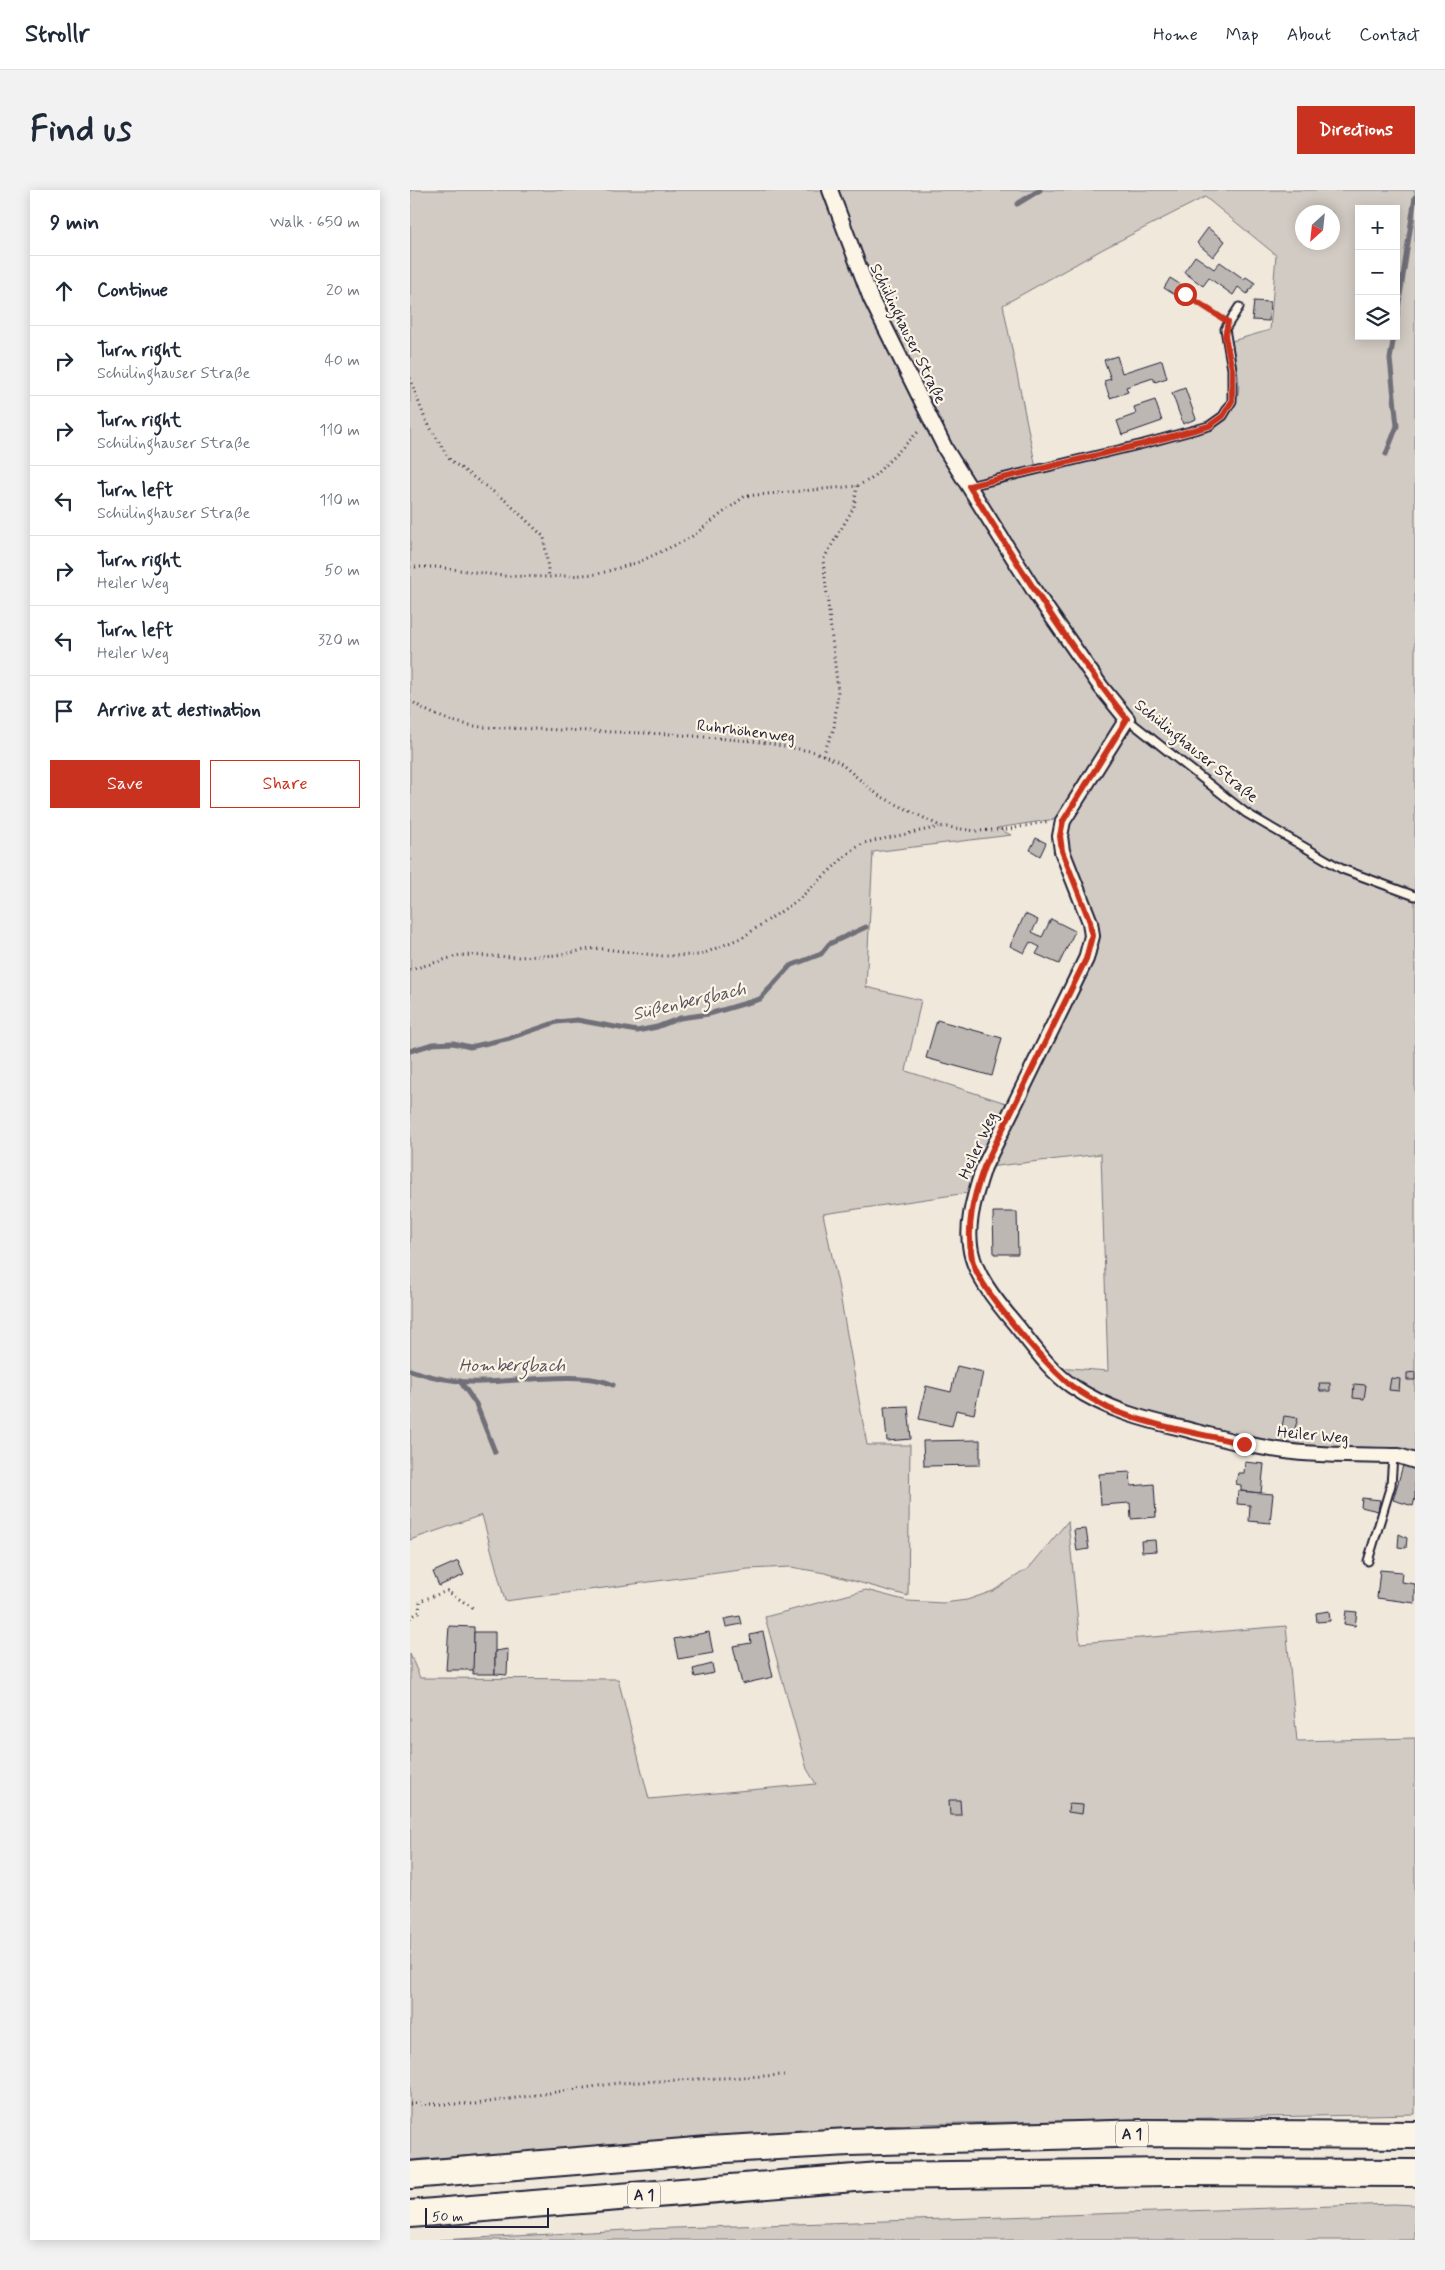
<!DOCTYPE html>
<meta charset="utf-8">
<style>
:root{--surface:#fff;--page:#f2f2f3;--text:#1f2937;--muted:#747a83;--line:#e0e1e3;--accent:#c8321e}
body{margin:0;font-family:Mynerve,sans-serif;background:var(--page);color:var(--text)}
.controls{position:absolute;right:15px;top:15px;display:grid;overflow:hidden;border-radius:0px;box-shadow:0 2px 12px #0003}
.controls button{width:45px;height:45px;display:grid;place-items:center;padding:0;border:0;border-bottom:1px solid var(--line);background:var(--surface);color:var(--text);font:25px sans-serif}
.compass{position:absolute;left:885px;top:15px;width:45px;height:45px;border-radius:50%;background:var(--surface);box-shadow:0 2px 12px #0003;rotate:207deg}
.scale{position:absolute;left:15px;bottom:12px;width:124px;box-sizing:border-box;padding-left:5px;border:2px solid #22223b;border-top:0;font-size:14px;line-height:18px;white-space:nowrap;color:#22223b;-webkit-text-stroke:4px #fcf5e5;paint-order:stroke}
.stop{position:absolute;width:15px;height:15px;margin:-11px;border:4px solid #c8321e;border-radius:50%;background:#fff}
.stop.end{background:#c8321e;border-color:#fff;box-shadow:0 1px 5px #0008}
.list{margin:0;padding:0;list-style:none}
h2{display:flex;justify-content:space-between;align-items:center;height:65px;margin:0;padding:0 20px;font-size:21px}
h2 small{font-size:16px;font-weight:400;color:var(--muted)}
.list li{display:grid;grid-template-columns:32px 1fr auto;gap:15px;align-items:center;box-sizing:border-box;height:70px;padding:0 20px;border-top:1px solid var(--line)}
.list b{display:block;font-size:19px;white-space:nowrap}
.list p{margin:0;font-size:16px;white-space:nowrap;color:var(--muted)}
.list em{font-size:16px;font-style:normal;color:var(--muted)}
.actions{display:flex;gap:10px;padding:15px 20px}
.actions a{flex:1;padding:11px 0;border:1px solid var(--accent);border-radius:0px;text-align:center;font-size:18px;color:var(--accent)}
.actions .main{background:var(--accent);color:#fff}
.icon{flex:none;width:28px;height:28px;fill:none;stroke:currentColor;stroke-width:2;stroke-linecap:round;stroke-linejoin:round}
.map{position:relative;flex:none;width:1005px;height:2050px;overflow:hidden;border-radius:0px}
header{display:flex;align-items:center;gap:30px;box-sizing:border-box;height:70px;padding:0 25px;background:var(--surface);border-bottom:1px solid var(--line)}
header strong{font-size:24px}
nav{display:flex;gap:28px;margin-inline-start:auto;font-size:18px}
.intro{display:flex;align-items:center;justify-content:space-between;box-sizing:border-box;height:120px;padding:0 30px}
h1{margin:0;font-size:35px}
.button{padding:12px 22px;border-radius:0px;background:var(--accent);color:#fff;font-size:18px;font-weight:700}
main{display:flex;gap:30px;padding:0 30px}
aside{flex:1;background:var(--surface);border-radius:0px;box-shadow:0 2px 12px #0003}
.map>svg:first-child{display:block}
.green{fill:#d1cbc3;stroke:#7a767f;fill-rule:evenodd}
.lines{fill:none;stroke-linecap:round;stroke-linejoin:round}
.stream{stroke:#716f79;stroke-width:5}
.building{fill:#bcb7b3;stroke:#22223b}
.lane-casing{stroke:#22223b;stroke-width:11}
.street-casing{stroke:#22223b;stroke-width:18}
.highway-casing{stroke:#22223b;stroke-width:30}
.path{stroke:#22223b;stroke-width:3;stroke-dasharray:1 4;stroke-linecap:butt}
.lane{stroke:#fcf5e5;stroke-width:7}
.street{stroke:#fcf5e5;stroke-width:14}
.highway{stroke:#fcf5e5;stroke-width:26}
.route{stroke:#c8321e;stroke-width:6}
.labels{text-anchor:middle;stroke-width:4.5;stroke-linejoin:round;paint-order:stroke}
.shield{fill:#fcf5e5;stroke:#63616e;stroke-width:1}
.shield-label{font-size:15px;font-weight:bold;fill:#22223b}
.street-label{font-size:16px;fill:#22223b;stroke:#fcf5e5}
.water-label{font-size:18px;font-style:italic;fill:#575564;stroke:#fcf5e5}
</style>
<header>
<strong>Strollr</strong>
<nav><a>Home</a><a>Map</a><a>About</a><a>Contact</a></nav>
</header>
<div class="intro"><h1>Find us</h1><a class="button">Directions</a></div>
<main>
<aside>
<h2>9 min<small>Walk · 650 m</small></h2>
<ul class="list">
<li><svg class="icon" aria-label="ahead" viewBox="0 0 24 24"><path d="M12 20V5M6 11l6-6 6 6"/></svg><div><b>Continue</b></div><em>20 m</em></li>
<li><svg class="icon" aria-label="right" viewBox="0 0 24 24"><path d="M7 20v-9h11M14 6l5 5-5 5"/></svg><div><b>Turn right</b><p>Schülinghauser Straße</p></div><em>40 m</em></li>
<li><svg class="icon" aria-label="right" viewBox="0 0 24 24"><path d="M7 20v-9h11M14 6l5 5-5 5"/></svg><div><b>Turn right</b><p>Schülinghauser Straße</p></div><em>110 m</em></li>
<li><svg class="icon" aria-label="left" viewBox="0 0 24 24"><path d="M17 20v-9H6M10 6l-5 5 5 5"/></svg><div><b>Turn left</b><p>Schülinghauser Straße</p></div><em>110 m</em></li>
<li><svg class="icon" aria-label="right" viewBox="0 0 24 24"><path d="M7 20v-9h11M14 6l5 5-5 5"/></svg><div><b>Turn right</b><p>Heiler Weg</p></div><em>50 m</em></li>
<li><svg class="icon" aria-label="left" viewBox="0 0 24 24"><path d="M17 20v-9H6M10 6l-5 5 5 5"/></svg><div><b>Turn left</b><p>Heiler Weg</p></div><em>320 m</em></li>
<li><svg class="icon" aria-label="arrive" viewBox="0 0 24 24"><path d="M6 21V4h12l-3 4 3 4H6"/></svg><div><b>Arrive at destination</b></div></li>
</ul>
<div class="actions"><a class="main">Save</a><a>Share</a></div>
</aside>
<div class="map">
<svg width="1005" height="2050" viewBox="0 0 1005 2050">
<rect width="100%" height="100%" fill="#efe8db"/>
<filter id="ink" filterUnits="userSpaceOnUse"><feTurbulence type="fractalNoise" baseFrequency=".02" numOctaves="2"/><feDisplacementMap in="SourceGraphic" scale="10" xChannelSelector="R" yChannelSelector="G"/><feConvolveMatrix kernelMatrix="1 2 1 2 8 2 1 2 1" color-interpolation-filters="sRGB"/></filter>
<g filter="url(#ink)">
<g class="green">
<path d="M0,0h1005v703l-72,-28 -95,-55 -116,-92 -70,100 -65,10 14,7 -138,17 -7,135 55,13 -15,71 103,33 -42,89 -144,21 15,70 29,161h43l-2,151 -83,-23 -34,-6 -43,2 -243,32 -23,-86 -72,25zM795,7l71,58 -6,75 -38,11c6,41 18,58 -19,87l-176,45 -34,-168 100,-56zM949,19h37v127h-37zM892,22h30v30h-30z"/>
<polygon points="720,535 834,627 931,681 1005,709 1005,1266 884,1258 737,1227 684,1206 647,1177 698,1181 691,964 578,977 686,747 656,661 656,631"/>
<polygon points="658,1331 670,1453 876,1436 887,1551 1005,1548 1005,1924 503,1934 0,1970 0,1464 10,1488 208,1489 239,1609 406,1594 397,1579 355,1427 456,1400 498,1411 533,1413 557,1410 583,1401 619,1378"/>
<polygon points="984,2014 1005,2015 1005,2050 29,2050 236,2039"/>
</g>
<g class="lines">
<g class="stream">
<polyline points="607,14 630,0"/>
<polyline points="986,132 1005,7"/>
<polyline points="976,264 987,236 980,169 984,146"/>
<polyline points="0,861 23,854 43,853 60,857 100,848 147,832 167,830 227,841 247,837 270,828 299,824 350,809 380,776 411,764 419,754 456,737"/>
<path d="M0,1180c23,8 48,13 72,12 34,0 102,-12 131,3"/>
<polyline points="50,1191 66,1214 85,1262"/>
</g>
</g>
<g class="building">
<polygon points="798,38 815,51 803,67 787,53"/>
<polygon points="785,66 804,79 810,72 834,89 836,87 845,93 837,104 828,97 823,105 799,88 793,96 774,82"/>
<polygon points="760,88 776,98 770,108 754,98"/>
<polygon points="844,111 860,112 859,131 842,130"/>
<polygon points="707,166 712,183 752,170 757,188 745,192 743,188 716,197 718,202 700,208 694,191 701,189 694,170"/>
<polygon points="775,198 786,229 773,234 762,203"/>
<polygon points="745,210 752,231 712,245 707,231 726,224 724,217"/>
<polygon points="626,648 636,653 630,666 620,660"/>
<polygon points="615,724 628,730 622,742 632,747 641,729 665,741 649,774 626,764 630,757 620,752 614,763 600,756"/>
<polygon points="527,830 592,848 582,886 516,868"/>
<polygon points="583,1022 607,1022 608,1064 584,1064"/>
<polygon points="547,1176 573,1182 564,1224 546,1220 542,1236 509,1229 516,1196 541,1202"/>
<polygon points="1005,1182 1005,1190 997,1190 997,1183"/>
<polygon points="981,1188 990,1189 989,1201 979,1200"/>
<polygon points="909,1193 920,1193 920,1201 910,1201"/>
<polygon points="944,1194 956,1195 954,1209 943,1208"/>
<polygon points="498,1216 501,1249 477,1251 474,1217"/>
<polygon points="874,1226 888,1228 883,1245 871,1243"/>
<polygon points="570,1250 570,1275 514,1276 513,1251"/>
<polygon points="835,1272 854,1274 851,1303 831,1301 831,1295 826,1294 828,1283 834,1283"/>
<polygon points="994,1272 1005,1275 1005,1308 1003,1316 983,1310"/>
<polygon points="720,1282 721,1296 744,1294 746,1327 721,1329 720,1313 691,1315 689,1284"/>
<polygon points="828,1301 863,1304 860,1333 839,1331 840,1315 827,1314"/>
<polygon points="952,1308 970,1310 968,1321 951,1317"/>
<polygon points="676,1339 679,1359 667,1361 664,1340"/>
<polygon points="989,1344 997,1348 996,1358 988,1357"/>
<polygon points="745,1350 746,1361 732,1362 731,1351"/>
<polygon points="48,1371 54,1385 29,1396 23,1382"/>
<polygon points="970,1380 992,1382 991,1392 1005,1394 1005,1413 967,1408"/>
<polygon points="919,1421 920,1431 907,1432 906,1423"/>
<polygon points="936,1421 947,1422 945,1436 934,1434"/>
<polygon points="330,1426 332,1434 316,1437 314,1429"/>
<polygon points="39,1436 64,1437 64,1480 36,1480"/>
<polygon points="64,1442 85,1442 85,1484 63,1484"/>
<polygon points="299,1442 303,1463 268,1469 264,1449"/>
<polygon points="353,1442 363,1487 332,1494 323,1456 341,1453 340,1445"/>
<polygon points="98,1459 97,1485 85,1484 85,1461"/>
<polygon points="302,1474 304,1483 285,1487 283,1479"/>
<polygon points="539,1610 550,1610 551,1625 540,1625"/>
<polygon points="659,1614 673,1615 672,1624 658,1622"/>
</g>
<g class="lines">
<g class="lane-casing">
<g id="lane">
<polyline points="559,296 733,254 799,236 813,226 822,211 822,179 815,139 829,117"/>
<polyline points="717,529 836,623 932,679 1005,706"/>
<polyline points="958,1371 981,1295 983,1266"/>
</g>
</g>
<g class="street-casing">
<path id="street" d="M420,0l41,109 75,151 89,142 66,95 26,32 -64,102 -3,15 2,15 28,71 2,14 -6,23 -102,208c-26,76 -19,98 32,158 17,21 34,46 56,61 35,24 73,34 113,43 35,9 71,19 108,23 35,4 71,3 106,4l16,5"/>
</g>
<g class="highway-casing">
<g id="highway">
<polyline points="0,1985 298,1960 439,1952 736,1943 1005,1945"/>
<polyline points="0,2024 469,1986 760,1982 1005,1983"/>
</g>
</g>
<g class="path">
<polyline points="775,104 811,128"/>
<polyline points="0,188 15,229 40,270 96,311 134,347 139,387"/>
<polyline points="0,377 27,377 94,386 139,387 188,384 229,372 280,348 335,306 447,296 461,289 510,240"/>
<path d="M0,510c22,16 44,23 71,27l189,7 91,8 54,10 24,10 39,33 62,31 36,5 34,-2 40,-8"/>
<polyline points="413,565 424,538 428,501 413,370 444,317 447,296"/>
<polyline points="0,780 50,765 109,767 147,765 186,758 253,766 290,765 333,747 388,710 441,661 454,653 529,637"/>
<polyline points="0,1428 9,1422 10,1411 37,1401 63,1418"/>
<polyline points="0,1914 65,1914 208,1893 374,1885"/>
</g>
<use href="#lane" class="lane"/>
<use href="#street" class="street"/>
<use href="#highway" class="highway"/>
</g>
</g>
<g class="lines" filter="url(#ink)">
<path class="route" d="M775,104l43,28 -3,14 7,33v32l-9,15 -14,10 -66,18 -174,42c50,80 99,160 158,233l-64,102 -3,15 2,15 28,71 2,14 -6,23 -102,208c-11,31 -18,59 -12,92 6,30 73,104 97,125 11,9 26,17 39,24 37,17 95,26 136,36"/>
</g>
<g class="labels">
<g class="shield">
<rect x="706" y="1931.5" width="32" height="25" rx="4"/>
<rect x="218" y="1992.5" width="32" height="25" rx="4"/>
</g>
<g class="shield-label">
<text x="722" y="1949">A 1</text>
<text x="234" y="2010">A 1</text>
</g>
<g class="street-label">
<text transform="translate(499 143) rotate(64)" y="6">Schülinghauser Straße</text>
<text transform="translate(336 540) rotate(7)" y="6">Ruhrhöhenweg</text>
<text transform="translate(787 560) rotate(39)" y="6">Schülinghauser Straße</text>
<text transform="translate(567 955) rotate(-66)" y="6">Heiler Weg</text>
<text transform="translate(903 1244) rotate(5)" y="6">Heiler Weg</text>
</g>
<g class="water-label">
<text transform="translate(279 811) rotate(-13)" y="6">Süßenbergbach</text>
<text x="102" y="1181">Hombergbach</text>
</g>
</g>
</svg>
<div class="controls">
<button>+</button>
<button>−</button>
<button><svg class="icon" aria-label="layers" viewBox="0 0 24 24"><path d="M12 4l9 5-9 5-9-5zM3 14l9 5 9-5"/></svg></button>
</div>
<svg class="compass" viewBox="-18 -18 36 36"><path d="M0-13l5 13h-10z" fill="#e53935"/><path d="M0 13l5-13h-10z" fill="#747a83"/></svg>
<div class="scale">50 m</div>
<div class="stop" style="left:775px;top:104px"></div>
<div class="stop end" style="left:834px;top:1254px"></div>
</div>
</main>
